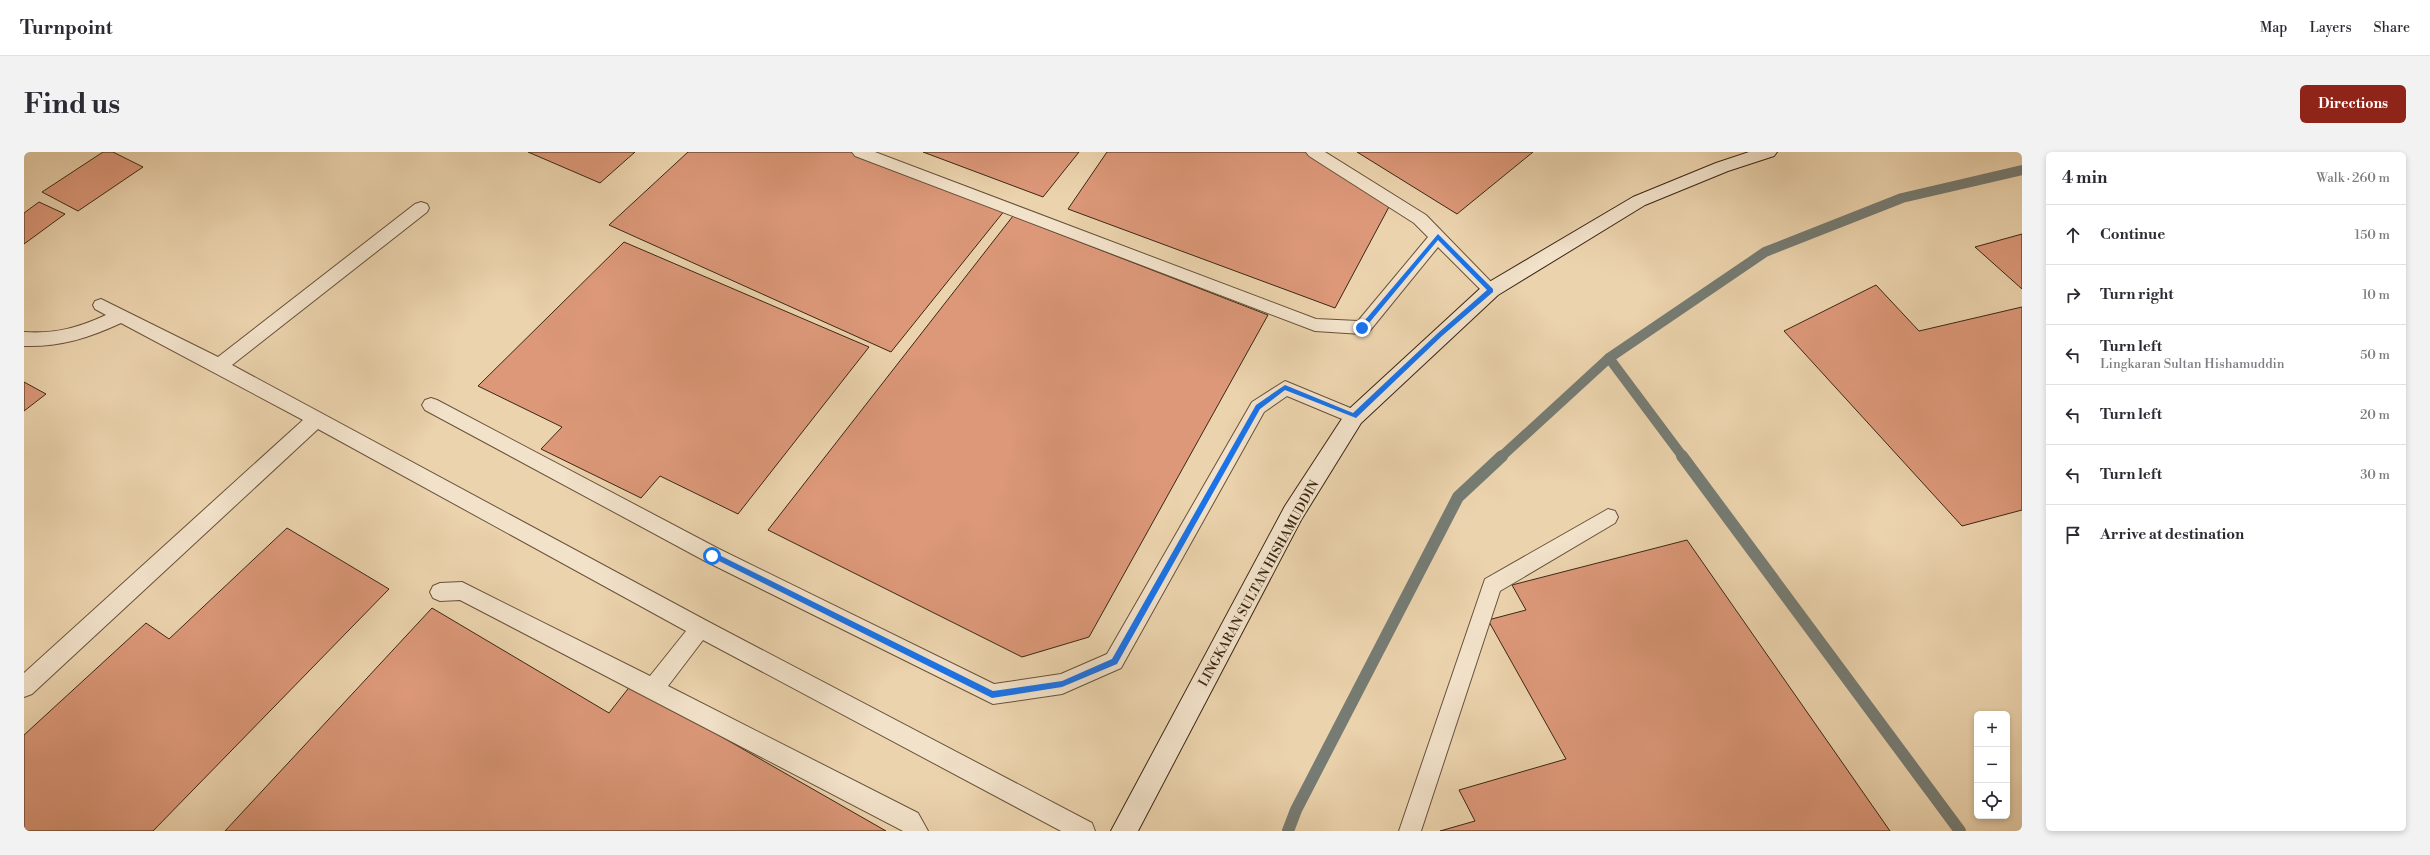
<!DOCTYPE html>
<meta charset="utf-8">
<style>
:root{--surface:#fff;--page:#f2f2f3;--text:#2b2b33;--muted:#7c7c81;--line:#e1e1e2;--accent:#8f2418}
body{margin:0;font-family:"Libre Bodoni",serif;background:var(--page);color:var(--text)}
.controls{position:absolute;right:12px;bottom:12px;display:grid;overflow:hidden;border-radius:6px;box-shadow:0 2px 6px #0003}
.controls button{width:36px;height:36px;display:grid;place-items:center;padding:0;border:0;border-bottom:1px solid var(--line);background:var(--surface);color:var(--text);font:20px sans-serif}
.stop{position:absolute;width:12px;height:12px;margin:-9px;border:3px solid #1a73e8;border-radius:50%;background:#fff}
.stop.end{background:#1a73e8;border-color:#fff;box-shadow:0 1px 4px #0008}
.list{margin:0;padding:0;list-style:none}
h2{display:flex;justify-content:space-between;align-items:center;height:52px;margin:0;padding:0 16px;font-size:17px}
h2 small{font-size:13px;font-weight:400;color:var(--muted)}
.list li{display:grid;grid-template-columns:26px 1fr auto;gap:12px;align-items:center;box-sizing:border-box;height:60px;padding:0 16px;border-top:1px solid var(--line)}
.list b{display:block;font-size:15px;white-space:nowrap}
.list p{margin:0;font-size:13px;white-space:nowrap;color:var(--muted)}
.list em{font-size:13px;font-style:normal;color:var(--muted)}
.icon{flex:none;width:22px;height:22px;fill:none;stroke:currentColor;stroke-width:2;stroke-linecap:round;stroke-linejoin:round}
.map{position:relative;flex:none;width:1998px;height:679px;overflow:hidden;border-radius:6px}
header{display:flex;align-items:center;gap:24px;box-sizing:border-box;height:56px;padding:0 20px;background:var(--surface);border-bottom:1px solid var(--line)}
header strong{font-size:19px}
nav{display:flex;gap:22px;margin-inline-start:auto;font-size:14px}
.intro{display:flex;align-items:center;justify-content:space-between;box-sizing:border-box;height:96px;padding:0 24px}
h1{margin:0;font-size:28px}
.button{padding:10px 18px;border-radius:6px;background:var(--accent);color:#fff;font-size:14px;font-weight:700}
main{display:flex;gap:24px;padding:0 24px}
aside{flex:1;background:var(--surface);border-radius:6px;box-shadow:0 2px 6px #0003}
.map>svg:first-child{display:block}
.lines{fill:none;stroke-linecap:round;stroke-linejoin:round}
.stream-far1{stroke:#767c74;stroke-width:10}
.stream{stroke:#767c74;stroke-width:12}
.building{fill:#dc9879;stroke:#3c2713}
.lane-casing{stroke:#68523a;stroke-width:2}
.secondary-casing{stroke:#3c2713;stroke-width:2}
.lane{fill:#f2e2ca;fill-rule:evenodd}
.secondary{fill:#f2e2ca;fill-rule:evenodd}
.route{fill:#1a73e8}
.labels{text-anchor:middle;stroke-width:4;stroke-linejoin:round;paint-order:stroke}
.street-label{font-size:13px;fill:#3c2713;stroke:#f2e2ca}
</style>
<header>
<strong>Turnpoint</strong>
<nav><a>Map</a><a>Layers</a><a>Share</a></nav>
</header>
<div class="intro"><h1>Find us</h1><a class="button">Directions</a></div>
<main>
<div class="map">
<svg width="1998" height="679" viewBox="0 0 1998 679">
<rect width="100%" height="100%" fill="#ebd3ad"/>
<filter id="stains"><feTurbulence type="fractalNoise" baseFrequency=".005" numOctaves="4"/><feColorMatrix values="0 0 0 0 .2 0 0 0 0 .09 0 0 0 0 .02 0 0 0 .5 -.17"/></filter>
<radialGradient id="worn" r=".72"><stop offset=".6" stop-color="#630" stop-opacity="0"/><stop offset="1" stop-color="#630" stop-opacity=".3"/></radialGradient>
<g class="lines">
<g class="stream-far1">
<polyline points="1585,206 1659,305"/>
<polyline points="1477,305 1585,206 1741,100 1878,46 1998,18"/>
</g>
<g class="stream">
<polyline points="1658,304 1936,679"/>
<polyline points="1264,679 1272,658 1434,345 1478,304"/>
</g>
</g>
<g class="building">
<polygon points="79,0 89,0 119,15 54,59 18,40"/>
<polygon points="504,0 611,0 576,31"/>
<polygon points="664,0 835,0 981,58 867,200 585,73"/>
<polygon points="899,0 1055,0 1019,45"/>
<polygon points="1083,0 1284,0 1366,53 1311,156 1044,57"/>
<polygon points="1333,0 1509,0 1433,62"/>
<polygon points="15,50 41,62 0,92 0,61"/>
<polygon points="989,64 1244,163 1065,485 998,505 744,378"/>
<polygon points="1998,82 1998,137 1951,95"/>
<polygon points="600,90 845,195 714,362 636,324 617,346 517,297 538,275 454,234"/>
<polygon points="1852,133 1895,179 1998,155 1998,358 1938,374 1760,179"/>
<polygon points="0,230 22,242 0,259"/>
<polygon points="263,376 365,437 129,679 0,679 0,583 122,471 145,487"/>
<polygon points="1663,388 1866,679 1416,679 1451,669 1435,638 1542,607 1464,468 1502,458 1488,433"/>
<polygon points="408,456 585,561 607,533 862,679 201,679"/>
</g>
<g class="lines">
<g class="lane-casing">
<g id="lane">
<polygon points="828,0 851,0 1292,167 1334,169 1404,85 1390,71 1285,4 1282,0 1301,0 1402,63 1475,138 1473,142 1467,144 1461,142 1414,95 1344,181 1338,182 1291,179 831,4"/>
<path d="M397,50l6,2 2,4 -2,4 -195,153 475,256 385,202 3,8h-34l-358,-191 -35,46 250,127 10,18h-25l-443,-231 -20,1 -7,-3 -3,-6 3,-6 7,-3 22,-1 188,94 36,-45 -368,-202 -286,265 -8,3v-24l279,-253 -182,-97c-32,15 -61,24 -97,23v-14c31,2 54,-4 82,-17l-11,-6 -2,-4 2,-4 6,-2 117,58 197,-153z"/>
<polygon points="1261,229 1336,260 1339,265 1336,270 1330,272 1263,244 1240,260 1097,516 1038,542 969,552 681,409 401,258 398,253 401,248 407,246 413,248 695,397 970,532 1037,522 1083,502 1228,250"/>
<polygon points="1584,357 1591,359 1594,365 1591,371 1476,439 1397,679 1375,679 1461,427"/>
</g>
</g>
<g class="secondary-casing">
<polygon id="secondary" points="1725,0 1753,0 1750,4 1704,19 1621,53 1474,143 1337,271 1277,368 1114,679 1087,679 1261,354 1323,259 1460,133 1609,45 1692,11"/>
</g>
<use href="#lane" class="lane"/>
<use href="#secondary" class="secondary"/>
</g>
<polygon class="route" points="1414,82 1469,137 1469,140 1418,184 1332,266 1261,238 1236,257 1093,512 1038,535 968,546 685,404 691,401 969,539 1038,529 1088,507 1232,253 1261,233 1329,261 1414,181 1463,138 1414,88 1340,177 1336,177 1336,174"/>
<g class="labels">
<g class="street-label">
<text transform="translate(1234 431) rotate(-61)" y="5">LINGKARAN SULTAN HISHAMUDDIN</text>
</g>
</g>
<rect width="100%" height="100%" filter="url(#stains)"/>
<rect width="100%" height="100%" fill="url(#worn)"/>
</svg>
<div class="controls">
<button>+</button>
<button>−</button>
<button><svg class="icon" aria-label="locate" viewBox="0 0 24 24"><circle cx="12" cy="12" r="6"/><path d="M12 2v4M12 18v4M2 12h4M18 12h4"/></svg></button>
</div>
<div class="stop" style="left:688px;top:404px"></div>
<div class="stop end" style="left:1338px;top:176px"></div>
</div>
<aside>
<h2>4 min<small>Walk · 260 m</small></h2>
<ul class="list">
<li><svg class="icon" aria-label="ahead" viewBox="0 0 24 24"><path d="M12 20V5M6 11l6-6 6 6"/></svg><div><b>Continue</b></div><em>150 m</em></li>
<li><svg class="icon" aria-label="right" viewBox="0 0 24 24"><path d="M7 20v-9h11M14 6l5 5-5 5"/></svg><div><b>Turn right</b></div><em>10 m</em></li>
<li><svg class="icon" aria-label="left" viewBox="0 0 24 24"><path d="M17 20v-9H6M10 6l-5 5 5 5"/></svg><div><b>Turn left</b><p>Lingkaran Sultan Hishamuddin</p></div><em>50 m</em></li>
<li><svg class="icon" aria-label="left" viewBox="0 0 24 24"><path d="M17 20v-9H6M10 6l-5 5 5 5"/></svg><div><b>Turn left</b></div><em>20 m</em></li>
<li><svg class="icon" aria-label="left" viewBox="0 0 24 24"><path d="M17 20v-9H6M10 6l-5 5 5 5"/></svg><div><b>Turn left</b></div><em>30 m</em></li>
<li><svg class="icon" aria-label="arrive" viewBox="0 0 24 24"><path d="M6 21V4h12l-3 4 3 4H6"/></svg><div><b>Arrive at destination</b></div></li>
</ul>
</aside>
</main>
